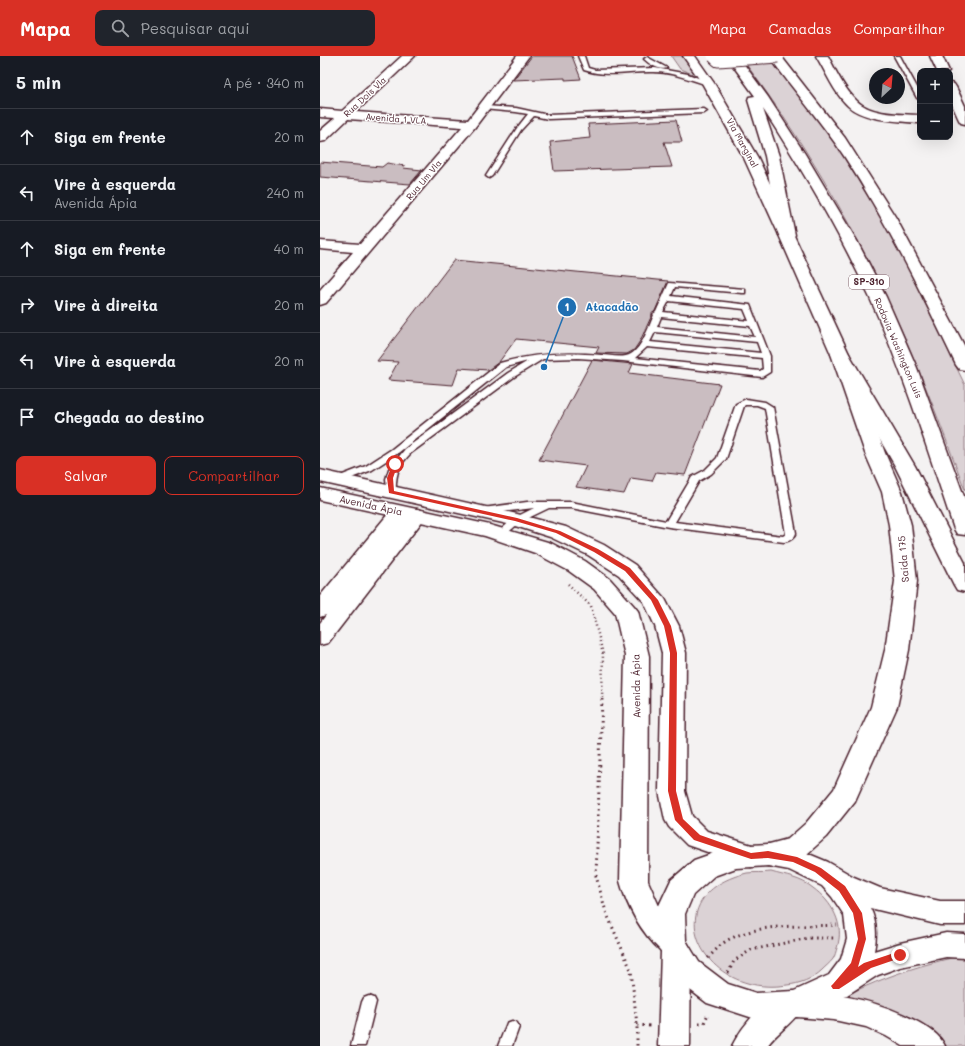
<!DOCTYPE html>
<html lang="pt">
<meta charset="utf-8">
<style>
:root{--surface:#171b24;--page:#20242c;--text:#f1f3f6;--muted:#9ea1a6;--line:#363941;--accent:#d93025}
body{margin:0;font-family:Mali,sans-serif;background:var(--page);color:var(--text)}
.controls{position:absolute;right:12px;top:12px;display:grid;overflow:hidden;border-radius:8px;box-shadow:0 4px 16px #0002}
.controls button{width:36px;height:36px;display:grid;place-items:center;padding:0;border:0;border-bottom:1px solid var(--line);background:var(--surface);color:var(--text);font:20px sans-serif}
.compass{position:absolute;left:549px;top:12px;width:36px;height:36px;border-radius:50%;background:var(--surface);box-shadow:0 4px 16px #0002;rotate:26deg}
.stop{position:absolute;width:12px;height:12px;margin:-9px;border:3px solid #d93025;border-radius:50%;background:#fff}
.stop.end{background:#d93025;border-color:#fff;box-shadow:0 1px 4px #0008}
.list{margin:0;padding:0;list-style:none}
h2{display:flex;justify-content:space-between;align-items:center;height:52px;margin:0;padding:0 16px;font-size:17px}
h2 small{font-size:13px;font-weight:400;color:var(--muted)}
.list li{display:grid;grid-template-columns:26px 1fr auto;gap:12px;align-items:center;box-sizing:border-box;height:56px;padding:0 16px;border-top:1px solid var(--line)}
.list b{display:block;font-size:15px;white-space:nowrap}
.list p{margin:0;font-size:13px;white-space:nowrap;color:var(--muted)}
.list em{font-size:13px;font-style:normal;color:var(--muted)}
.actions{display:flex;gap:8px;padding:12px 16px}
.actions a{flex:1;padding:9px 0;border:1px solid var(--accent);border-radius:8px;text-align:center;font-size:14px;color:var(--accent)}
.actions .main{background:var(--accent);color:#fff}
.icon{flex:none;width:22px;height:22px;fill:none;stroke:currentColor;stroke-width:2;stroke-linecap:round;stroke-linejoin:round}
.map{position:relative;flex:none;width:645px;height:990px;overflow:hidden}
header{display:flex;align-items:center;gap:24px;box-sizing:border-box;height:56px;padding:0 20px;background:var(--accent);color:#fff}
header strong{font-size:19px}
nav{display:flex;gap:22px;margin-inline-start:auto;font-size:14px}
.search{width:280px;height:36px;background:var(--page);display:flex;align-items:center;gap:10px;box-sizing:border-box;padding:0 14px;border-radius:8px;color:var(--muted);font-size:15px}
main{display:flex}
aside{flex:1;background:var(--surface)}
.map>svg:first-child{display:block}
.green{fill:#dbd2d5;stroke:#927880}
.building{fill:#cabdc1;stroke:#4a1f2b}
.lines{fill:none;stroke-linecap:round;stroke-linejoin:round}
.lane-casing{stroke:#4a1f2b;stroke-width:3}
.street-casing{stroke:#4a1f2b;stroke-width:3}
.secondary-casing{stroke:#4a1f2b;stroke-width:3}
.primary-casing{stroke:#4a1f2b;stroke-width:3}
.highway-casing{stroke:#4a1f2b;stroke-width:3}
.path-far1{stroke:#4a1f2b;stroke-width:2.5;stroke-dasharray:1 3;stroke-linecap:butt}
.path{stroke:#4a1f2b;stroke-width:3;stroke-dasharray:1.5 4;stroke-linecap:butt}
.lane{fill:#fff;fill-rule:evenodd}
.street{fill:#fff;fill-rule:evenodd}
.secondary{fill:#fff;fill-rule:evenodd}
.primary{fill:#fff;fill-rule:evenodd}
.highway{fill:#fff;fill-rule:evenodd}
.street-bridge-casing{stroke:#4a1f2b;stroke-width:15;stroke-linecap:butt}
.street-bridge{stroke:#fff;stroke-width:13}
.route{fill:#d93025}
.labels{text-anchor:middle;stroke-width:3;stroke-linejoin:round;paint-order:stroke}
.far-street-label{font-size:9px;fill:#4a1f2b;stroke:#fff}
.shield{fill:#fff;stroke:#80626b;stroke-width:1}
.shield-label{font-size:9px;font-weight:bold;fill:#4a1f2b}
.street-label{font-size:10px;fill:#4a1f2b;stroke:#fff}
.leader{fill:none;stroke:#1f6fb2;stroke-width:1.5}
.callout-dot{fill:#1f6fb2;stroke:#fff;stroke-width:1.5}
.mark-label{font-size:12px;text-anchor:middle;font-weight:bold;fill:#fff}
.callout-label{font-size:11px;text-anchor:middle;font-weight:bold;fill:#1f6fb2;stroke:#fff;stroke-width:3;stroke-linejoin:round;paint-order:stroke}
</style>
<header>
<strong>Mapa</strong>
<div class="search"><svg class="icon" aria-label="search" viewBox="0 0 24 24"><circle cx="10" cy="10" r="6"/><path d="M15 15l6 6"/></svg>Pesquisar aqui</div>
<nav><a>Mapa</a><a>Camadas</a><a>Compartilhar</a></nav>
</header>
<main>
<aside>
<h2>5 min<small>A pé · 340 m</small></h2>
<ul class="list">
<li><svg class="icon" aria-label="ahead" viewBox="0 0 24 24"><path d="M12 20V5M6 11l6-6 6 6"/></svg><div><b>Siga em frente</b></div><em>20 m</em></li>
<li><svg class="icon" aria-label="left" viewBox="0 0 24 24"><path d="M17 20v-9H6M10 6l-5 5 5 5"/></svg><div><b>Vire à esquerda</b><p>Avenida Ápia</p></div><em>240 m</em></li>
<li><svg class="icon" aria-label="ahead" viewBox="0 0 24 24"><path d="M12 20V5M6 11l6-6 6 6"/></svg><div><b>Siga em frente</b></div><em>40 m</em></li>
<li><svg class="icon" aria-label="right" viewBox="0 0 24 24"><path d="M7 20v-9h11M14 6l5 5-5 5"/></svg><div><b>Vire à direita</b></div><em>20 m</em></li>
<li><svg class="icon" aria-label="left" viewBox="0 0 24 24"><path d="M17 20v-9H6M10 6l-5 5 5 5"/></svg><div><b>Vire à esquerda</b></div><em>20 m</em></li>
<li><svg class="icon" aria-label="arrive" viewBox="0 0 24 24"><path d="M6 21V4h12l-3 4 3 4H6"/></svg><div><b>Chegada ao destino</b></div></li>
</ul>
<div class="actions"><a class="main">Salvar</a><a>Compartilhar</a></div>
</aside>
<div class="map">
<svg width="645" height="990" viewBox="0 0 645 990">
<rect width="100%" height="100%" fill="#f4f2f2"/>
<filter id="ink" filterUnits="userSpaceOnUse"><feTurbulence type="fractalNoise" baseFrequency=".025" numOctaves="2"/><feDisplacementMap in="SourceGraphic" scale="8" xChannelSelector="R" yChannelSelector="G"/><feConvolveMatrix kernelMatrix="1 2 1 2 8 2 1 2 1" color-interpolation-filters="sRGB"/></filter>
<g filter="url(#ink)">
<g class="green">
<polygon points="351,0 362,0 375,19 360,13"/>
<path d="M420,0h29l45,58 16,24 2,1 49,78 21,39 63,129v105c-23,-62 -46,-123 -74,-183 -41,-88 -92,-173 -151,-251z"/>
<path d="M451,816c14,4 30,6 42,16 19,14 32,36 24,60 -1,3 -2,8 -4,11 -3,4 -7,7 -11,11 -9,9 -23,14 -35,15 -86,14 -135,-90 -40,-112 7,-1 16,0 24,-1z"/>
<path d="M645,900v90h-23l-100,-49c30,-14 59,-26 90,-34 11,-3 21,-6 33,-7z"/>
</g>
<g class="building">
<polygon points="212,0 252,0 261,23 245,24 245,22 193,24"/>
<polygon points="356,64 362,86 344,86 352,111 234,115 230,86 270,82 268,68"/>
<polygon points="0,106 62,111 67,107 85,110 83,112 102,114 90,128 0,121"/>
<polygon points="134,204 348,225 335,255 332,258 332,259 320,285 314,294 307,298 276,297 279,291 196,283 179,306 168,314 139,312 133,329 68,324 78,306 57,305"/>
<polygon points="272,304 313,308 309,317 400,328 365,419 336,416 332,425 311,422 304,438 256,431 266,410 219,404"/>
</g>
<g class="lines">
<g class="lane-casing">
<g id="lane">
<path d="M258,0h6l4,12 7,2 60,-2 33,6 23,9 -3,2c-18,-5 -35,-13 -54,-13 -23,-1 -48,6 -70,-2z"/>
<polygon points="574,0 580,0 600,37 600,44 597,42"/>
<path d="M327,1l20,11c-7,3 -18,-4 -23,-9z"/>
<polygon points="165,50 196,52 228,59 384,53 387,55 384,57 228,63 214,60 201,74 172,120 169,122 166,120 197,72 208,58 196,56 163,53 162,52"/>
<path d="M349,227l76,6v4h-3l-67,-6 -4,9 79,9 20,51v16l-8,5 -139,-16 -45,-3 -35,1 -29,18 -103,76c-12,12 -16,21 -15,39l-5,3 -3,-1 -2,-15 3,-10 16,-20 103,-76 20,-12 -22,6 -108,86 -26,17 -31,12 -3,1 -5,-3 2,-2 31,-12 26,-17 108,-86c34,-10 66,-11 101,-8 8,0 22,4 30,-1 11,-6 18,-28 23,-39l-1,-1 3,-2zM349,245l75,8 5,12 -86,-9zM341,261l89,9 5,11 -98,-10zM335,276l102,10 4,11 -111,-11zM327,291l115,11 1,11 -3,2 -125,-13z"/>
<path d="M426,343l19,3 8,5 23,126c-2,6 -6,8 -12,9l-115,-15 -98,-19h-22l-29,14 -17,15 -3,1 -5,-3 19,-17 20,-10 -51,6 -5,-3 5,-3 44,-6h44l95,19 26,-44 13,-7 12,-12 19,-54zM425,349h12l8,3 21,126 -3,2 -108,-14 24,-41 12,-7 15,-15 18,-53z"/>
<polygon points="49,940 54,942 56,946 45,990 31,990 42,946 44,942"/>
<polygon points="192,965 197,967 199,971 192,990 178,990 187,967"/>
</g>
</g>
<g class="street-casing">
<g id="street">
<polygon points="82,0 95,0 36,56 148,64 197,0 209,0 155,71 6,247 0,249 0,234 33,196 0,193 0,185 40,188 142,71 28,63 5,85 0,86 0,75 15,62 0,61 0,53 22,55"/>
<path d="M496,0h12c8,15 16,33 29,45 15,14 43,13 63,14v8c-21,-2 -56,-2 -72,-17 -14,-13 -22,-34 -32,-50z"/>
<polygon points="610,0 622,0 629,15 617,15"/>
<polygon points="630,27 634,28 636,31 645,50 645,68 641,67 639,64 630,44"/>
<polygon points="80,450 87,452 89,455 97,453 104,455 107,459 8,587 0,589 0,567 6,559 0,561 0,540 73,452"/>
</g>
</g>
<g class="secondary-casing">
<g id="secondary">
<polygon points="363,0 375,0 394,27 438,102 529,298 565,397 582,436 591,469 597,525 589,594 577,651 535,745 506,781 487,798 448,810 441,807 431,811 367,789 349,771 345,764 339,735 342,597 335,570 324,546 299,519 268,499 230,481 192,469 0,426 0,414 197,458 246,471 284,489 315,509 345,543 359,570 366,597 365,735 372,760 387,775 438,791 468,783 486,767 514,733 551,651 565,594 575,525 569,469 562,436 545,397 511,298 459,179 424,102 382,27"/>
<path d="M0,432l170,37 61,18 34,18 25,18 24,27 4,5 11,45 -1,225 11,25 23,27 9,17 -1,96h-32l3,-95c-20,-19 -34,-44 -41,-70l5,-225 -10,-43 -21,-24 -25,-18 -34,-18 -50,-17 -165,-36z"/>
<path d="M468,936l11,4 5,9c-9,17 -26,26 -37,41h-35c11,-22 32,-46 56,-54z"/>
</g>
</g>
<g class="primary-casing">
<path id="primary" d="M448,788l36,8 24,10 26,15 26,11 60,13h25v24h-25l-70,-17c7,13 7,29 4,43l26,-8 46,-10 19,1v24l-19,-1 -46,10 -22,8 -31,20 -50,22 -41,2 -49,-16 -30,-23 -21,-38 -1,-28 16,-34 23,-20 40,-14zM448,810l21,4 33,16 10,11 12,18 3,24 -6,20 -12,16 -35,16 -38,2 -28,-9 -29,-22 -13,-21 -1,-27 8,-19 21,-19 22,-8z"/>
</g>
<g class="highway-casing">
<g id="highway">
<path d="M406,0h12l30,41 37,57 52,87 29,56 31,71 48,131v36l-8,-1 -3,-5c-26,-78 -51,-158 -85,-233 -30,-64 -67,-127 -106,-187l16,47 16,79 -3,3 -5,2 -5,-2 -3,-3 -14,-79 -17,-56 1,-3 6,-1z"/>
<path d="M449,0h12l64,82 51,80 69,129v23l-6,-1 -3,-4c-34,-71 -69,-143 -112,-209 -23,-35 -51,-66 -75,-100z"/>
<polygon points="520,293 526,294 529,298 595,410 645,507 645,536 637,534 634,529 575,410 511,298 514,294"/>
<path d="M477,935c43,2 83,10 121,31 12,7 21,12 27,24h-42l-17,-10 -20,-9 -32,-7 -37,-3 -11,-4 -5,-9 5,-9z"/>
</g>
</g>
<polyline class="path-far1" points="248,528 271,550 283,598 282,644"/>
<g class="path">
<polyline points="282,643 276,820 286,856 311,914 317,969 317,990"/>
<path d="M388,902c7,-7 14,-16 24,-20 31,-15 71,-11 105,-13"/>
<polyline points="408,917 414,905 431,894 489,882 517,882"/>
<polyline points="379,967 384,967 388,958"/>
<polyline points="317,969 331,970"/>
</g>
<use href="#lane" class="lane"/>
<use href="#street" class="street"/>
<use href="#secondary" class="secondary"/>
<use href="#primary" class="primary"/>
<use href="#highway" class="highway"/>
<g class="street-bridge-casing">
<polyline id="street-bridge" points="394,0 398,4 458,0"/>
</g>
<use href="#street-bridge" class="street-bridge"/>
</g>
</g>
<polygon class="route" points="73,407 78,408 73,422 74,435 197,462 240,475 278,493 310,512 338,544 351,570 357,597 356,735 363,763 380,779 431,797 448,795 477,801 501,812 525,830 542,857 546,883 538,911 544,907 580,895 583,896 584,899 583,901 551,912 519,933 513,933 511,930 513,928 531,907 538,883 533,857 519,835 495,816 473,806 448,802 431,803 374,784 355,764 348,735 350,597 344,570 331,544 305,515 274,496 236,477 195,465 69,437 67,422"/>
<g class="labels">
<g class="far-street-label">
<text transform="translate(45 41) rotate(-43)" y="3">Rua Dois Vla</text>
<text transform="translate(76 63) rotate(4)" y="3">Avenida 1 VLA</text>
<text transform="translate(422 87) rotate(61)" y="3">Via Marginal</text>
<text transform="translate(104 124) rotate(-50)" y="3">Rua Um Vla</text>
<text transform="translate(578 292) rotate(67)" y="3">Rodovia Washington Luís</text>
</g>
<rect class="shield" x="529" y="219" width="40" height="14" rx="3"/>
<g class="shield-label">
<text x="549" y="229">SP-310</text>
</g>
<g class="street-label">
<text transform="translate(51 449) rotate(12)" y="4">Avenida Ápia</text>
<text transform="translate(583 503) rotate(-95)" y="4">Saída 175</text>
<text transform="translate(316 630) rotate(-91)" y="4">Avenida Ápia</text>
</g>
</g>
<path class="leader" d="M224 311L247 251"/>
<g class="callout-dot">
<circle cx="224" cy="311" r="4"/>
<circle cx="247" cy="251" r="10"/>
</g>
<g class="mark-label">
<text x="247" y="255">1</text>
</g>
<g class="callout-label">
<text x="292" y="255">Atacadão</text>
</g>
</svg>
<div class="controls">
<button>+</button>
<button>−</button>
</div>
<svg class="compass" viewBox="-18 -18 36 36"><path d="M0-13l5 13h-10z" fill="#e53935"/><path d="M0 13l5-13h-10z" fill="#9ea1a6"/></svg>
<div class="stop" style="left:75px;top:408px"></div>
<div class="stop end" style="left:580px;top:899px"></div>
</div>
</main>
